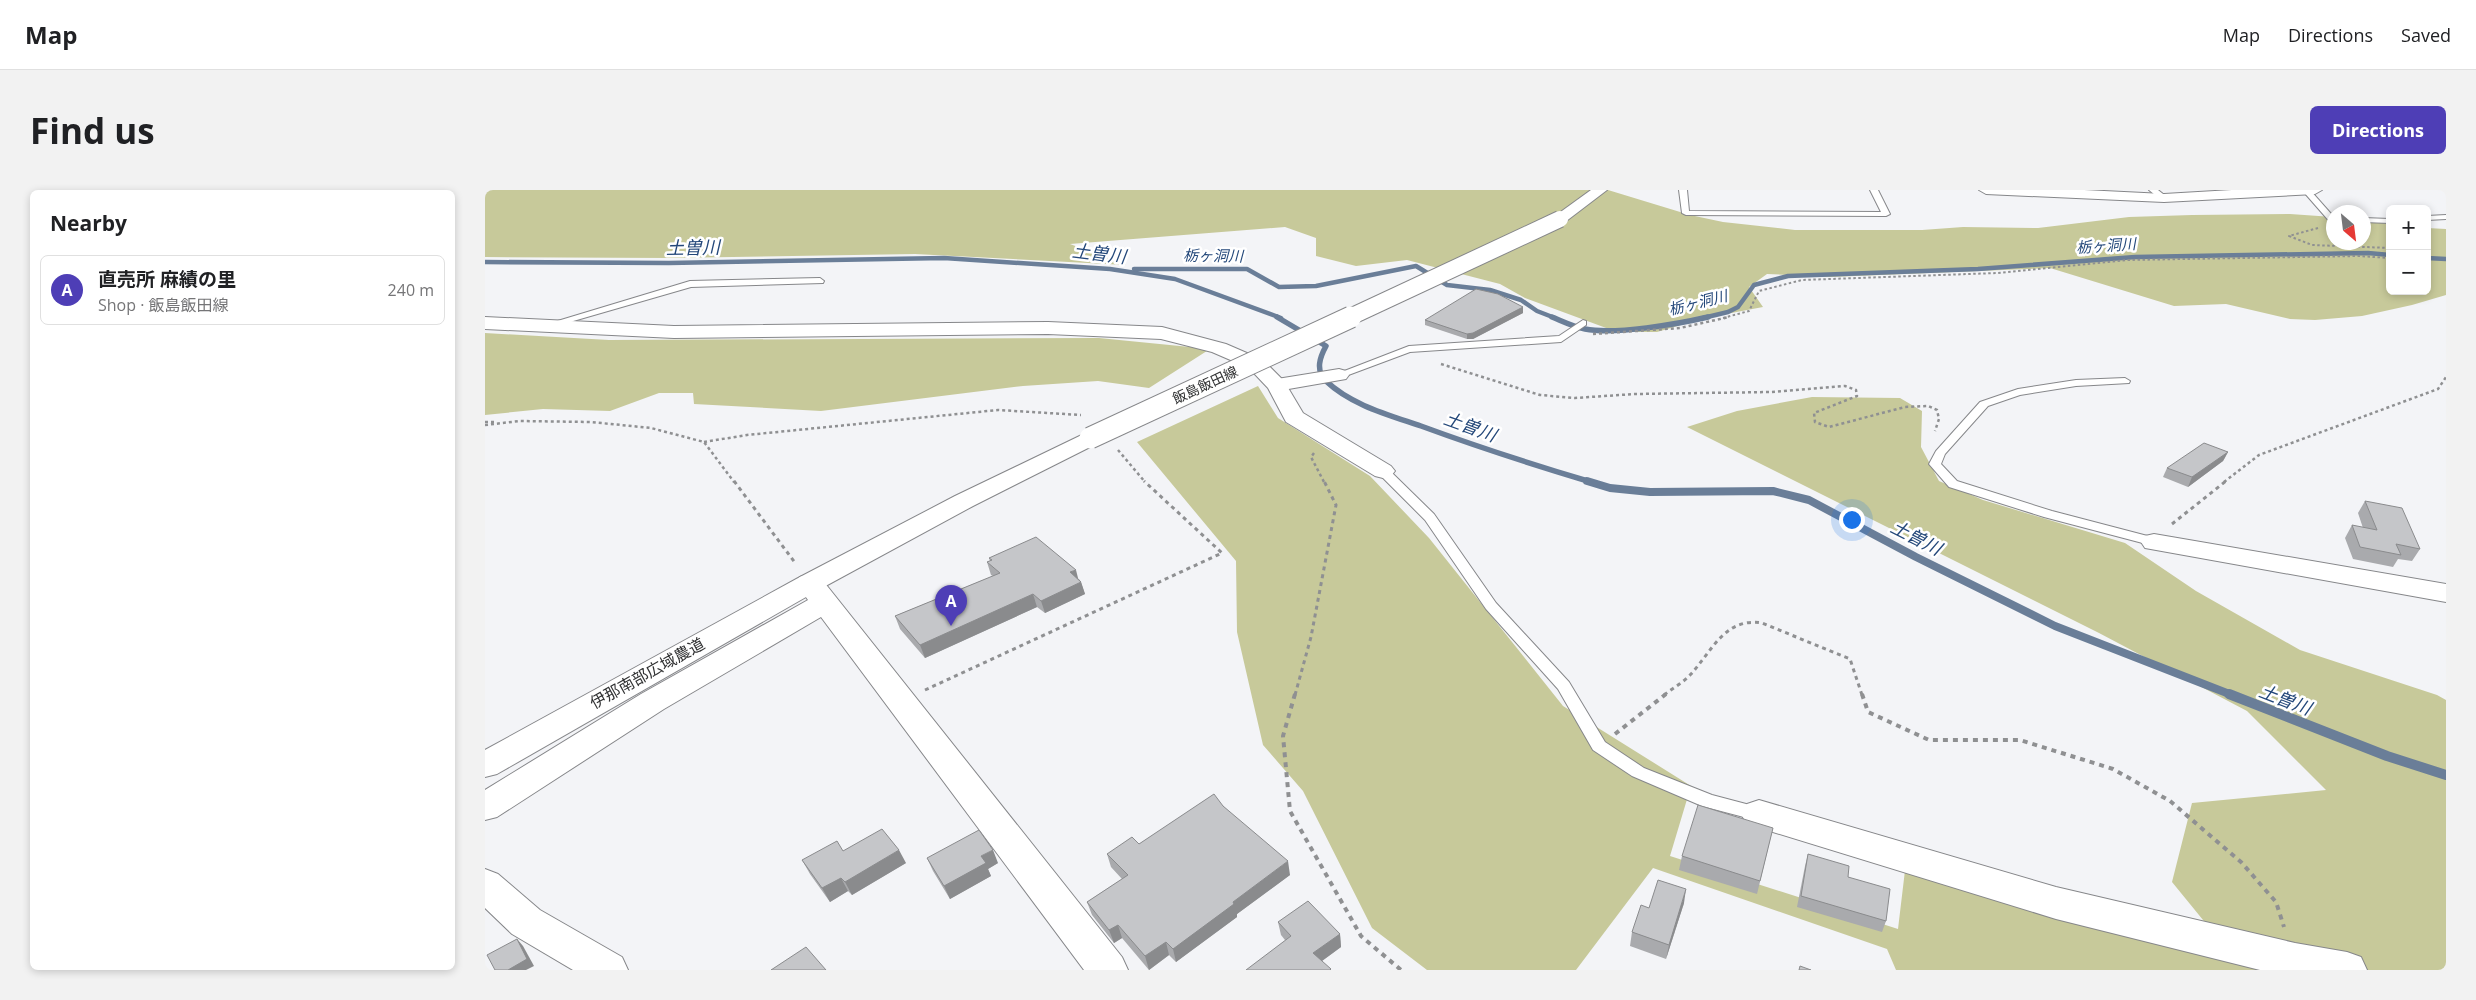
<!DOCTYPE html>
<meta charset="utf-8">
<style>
:root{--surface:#fff;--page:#f2f2f2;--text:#202124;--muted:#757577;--line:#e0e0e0;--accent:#4e3eb6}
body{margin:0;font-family:"Open Sans","Noto Sans JP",sans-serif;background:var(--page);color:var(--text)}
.controls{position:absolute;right:15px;top:15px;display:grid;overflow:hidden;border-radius:8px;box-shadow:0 2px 8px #0003}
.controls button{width:45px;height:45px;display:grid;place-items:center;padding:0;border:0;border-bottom:1px solid var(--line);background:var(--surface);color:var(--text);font:25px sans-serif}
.compass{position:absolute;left:1841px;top:15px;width:45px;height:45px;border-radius:50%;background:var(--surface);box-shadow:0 2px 8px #0003;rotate:152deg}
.you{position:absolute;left:1366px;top:329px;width:18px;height:18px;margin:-12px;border:4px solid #fff;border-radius:50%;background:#1a73e8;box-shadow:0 0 0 8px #1a73e833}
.badge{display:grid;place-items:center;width:32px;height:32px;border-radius:50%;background:var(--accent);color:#fff;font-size:16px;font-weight:700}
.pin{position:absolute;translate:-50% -41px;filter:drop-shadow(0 1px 2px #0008)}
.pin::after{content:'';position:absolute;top:26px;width:18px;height:15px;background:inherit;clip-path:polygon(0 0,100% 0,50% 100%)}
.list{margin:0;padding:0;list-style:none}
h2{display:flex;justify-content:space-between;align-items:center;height:65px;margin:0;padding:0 20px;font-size:21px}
h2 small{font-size:16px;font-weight:400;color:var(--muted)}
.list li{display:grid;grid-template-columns:32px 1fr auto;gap:15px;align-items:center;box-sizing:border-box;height:70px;margin:0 10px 10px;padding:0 10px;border:1px solid var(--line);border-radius:8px}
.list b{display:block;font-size:19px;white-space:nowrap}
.list p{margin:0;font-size:16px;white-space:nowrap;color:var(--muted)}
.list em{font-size:16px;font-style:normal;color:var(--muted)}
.map{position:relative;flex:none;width:1961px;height:780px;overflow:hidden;border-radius:8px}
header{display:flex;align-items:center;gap:30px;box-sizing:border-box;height:70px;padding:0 25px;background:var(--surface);border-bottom:1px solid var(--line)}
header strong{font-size:24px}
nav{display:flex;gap:28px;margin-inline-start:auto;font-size:18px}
.intro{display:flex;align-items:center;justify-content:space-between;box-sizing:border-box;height:120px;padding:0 30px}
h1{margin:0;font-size:35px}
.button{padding:12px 22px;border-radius:8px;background:var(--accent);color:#fff;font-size:18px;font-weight:700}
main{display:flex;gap:30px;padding:0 30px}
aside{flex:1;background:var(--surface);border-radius:8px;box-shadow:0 2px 8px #0003}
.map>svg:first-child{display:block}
.forest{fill:#c7c99a}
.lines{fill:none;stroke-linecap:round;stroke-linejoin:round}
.stream-far3{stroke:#6a7e98;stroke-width:4.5}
.stream-far2{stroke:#6a7e98;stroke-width:5.5}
.stream-far1{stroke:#6a7e98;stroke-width:8}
.stream{stroke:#6a7e98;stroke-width:10}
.service-casing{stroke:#86878a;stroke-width:2}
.minor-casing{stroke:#86878a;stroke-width:2}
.tertiary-casing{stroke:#86878a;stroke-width:2}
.primary-casing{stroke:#86878a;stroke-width:2}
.path-far3{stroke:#8f9092;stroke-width:2;stroke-dasharray:2.5 2.5;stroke-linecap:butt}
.path-far2{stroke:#8f9092;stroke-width:2.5;stroke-dasharray:3 3;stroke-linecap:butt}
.path-far1{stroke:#8f9092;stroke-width:3;stroke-dasharray:4 4;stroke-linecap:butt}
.path{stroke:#8f9092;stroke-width:4;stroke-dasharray:5 5;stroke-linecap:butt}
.service{fill:#fff;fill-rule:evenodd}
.minor{fill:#fff;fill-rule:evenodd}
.tertiary{fill:#fff;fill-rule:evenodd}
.primary{fill:#fff;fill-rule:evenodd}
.primary-bridge-far1-casing{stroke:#86878a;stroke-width:18;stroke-linecap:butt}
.primary-bridge-casing{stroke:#86878a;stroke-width:23;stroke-linecap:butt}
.primary-bridge-far1{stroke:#fff;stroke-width:16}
.primary-bridge{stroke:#fff;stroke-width:21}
.wall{fill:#a9aaad}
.shaded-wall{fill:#8a8b8d}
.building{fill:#c5c6c9;stroke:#8a8b8d}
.labels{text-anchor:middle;stroke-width:5;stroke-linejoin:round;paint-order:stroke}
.far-street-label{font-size:14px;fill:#303132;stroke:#fff}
.far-water-label{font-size:15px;font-style:italic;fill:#24487a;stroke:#fff}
.street-label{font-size:16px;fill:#303132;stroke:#fff}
.water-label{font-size:18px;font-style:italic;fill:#24487a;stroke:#fff}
</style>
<header>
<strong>Map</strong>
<nav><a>Map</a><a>Directions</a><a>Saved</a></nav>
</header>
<div class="intro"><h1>Find us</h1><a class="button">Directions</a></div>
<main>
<aside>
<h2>Nearby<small></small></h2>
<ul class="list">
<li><span class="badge">A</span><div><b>直売所 麻績の里</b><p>Shop · 飯島飯田線</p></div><em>240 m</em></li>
</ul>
</aside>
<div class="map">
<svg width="1961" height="780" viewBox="0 0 1961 780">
<rect width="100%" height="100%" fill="#f3f4f7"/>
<g class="forest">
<polygon points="0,0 1123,0 1205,25 1238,32 1310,40 1437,40 1478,37 1553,38 1644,27 1707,25 1805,24 1848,27 1848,52 1878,52 1879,31 1905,34 1905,101 1942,101 1942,38 1961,39 1961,105 1927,115 1877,126 1830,130 1805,129 1741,114 1689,116 1565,78 1346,87 1282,84 1264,97 1278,117 1220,128 1172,142 1132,142 1040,108 1015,94 922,70 871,76 831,66 831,48 800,37 585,54 641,75 430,64 184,68 0,67"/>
<polygon points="0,143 124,150 614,148 725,159 664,198 613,191 538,196 336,221 209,214 208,203 174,203 125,221 58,219 0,225"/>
<polygon points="773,196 793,228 885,286 944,348 1078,516 1206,596 1185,666 1413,739 1421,672 1736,752 1687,692 1707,613 1841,600 1762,521 1614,443 1202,237 1252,221 1327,207 1415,208 1437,221 1436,257 1454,291 1498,310 1640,353 1711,401 1815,460 1952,505 1961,510 1961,780 1411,780 1402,759 1168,678 1091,780 942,780 887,738 818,601 778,555 752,442 751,371 652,252"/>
</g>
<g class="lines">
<g class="stream-far3">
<polyline points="1942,68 1961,69"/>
<polyline points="0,72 184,73 459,68 625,79 690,89 796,128"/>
<polyline points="649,79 762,79 794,97 831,96 931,76 962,95 1005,100 1036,110 1052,121 1070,128"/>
<polyline points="1218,128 1243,122 1253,117 1269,95 1303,86 1493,79 1650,67 1883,63 1905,65"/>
</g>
<g class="stream-far2">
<path d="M792,127l49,29c-6,11 -11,24 0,35 25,24 63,34 95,45 57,21 113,39 170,56"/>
<path d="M1067,127c10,4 22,10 33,12 30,6 93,-5 123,-12"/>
</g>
<polyline class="stream-far1" points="1102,291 1125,298 1165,302 1288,301 1324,310 1431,367 1570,436 1747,505"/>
<polyline class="stream" points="1744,504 1902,566 1961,585"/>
<g class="service-casing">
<g id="service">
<polygon points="1194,0 1202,0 1204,21 1396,22 1385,0 1393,0 1405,24 1401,26 1201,25 1197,23"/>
<polygon points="1664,0 1673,0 1683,8 1676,10"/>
<polygon points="1817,0 1825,0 1848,26 1848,32 1845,32"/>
<polygon points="1961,25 1961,29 1942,30 1942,26"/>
<polygon points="1878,28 1905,29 1905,33 1878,32"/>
<polygon points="335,88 339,91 338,93 206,97 64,138 56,136 205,91"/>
<polygon points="1098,130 1101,131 1101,135 1076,152 925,162 858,187 854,188 849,185 924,156 1074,146"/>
<polygon points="1640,188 1645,191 1644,193 1591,196 1535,205 1503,216 1460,264 1456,274 1472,291 1567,321 1674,349 1676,352 1674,355 1669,356 1559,327 1464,297 1444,274 1451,261 1495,212 1533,199 1591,190"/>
<polygon points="898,277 902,278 949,324 1011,413 1084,492 1120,552 1159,578 1227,605 1280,619 1283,624 1280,629 1274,631 1217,616 1147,586 1108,560 1073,499 1001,419 940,330 894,284 892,281 894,278"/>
</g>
</g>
<g class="minor-casing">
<g id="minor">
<polygon points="1494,0 1599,0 1679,4 1747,0 1837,0 1830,4 1679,12 1501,4"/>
<polygon points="854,179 861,181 864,185 861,189 792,201 785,199 782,195 785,191 792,189"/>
<polygon points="1669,344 1961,394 1961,412 1660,358 1656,352 1660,346"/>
<polygon points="325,385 335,387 637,767 643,780 599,780 336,427 179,519 12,627 0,630 0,600 156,504 323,410 311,393 315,387"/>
<polygon points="1274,610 1571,697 1810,753 1862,762 1876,767 1882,780 1775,780 1571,729 1262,634 1256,624 1262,614"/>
<polygon points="0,679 13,684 55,720 137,767 143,780 88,780 27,744 0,718"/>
</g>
</g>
<g class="tertiary-casing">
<g id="tertiary">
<polygon points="0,127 189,136 563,132 677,137 741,154 778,170 799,191 818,223 906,276 910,281 906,286 898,288 890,286 801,232 783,198 764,178 727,162 676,149 563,144 189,148 0,139"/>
<polygon points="325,385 335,387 339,393 335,399 12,584 0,587 0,560 315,387"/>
</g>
</g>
<g class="primary-casing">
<g id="primary">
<polygon points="1106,0 1122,0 1080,32 1070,32 1067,29 1070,26"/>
<polygon points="605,241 613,243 616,248 613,253 488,316 335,399 325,401 315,399 311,393 315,387 470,306"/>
</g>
</g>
<g class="path-far3">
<polyline points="1833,38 1804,46 1827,55 1905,58"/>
<polyline points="1238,128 1264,121 1274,101 1317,90 1512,83 1642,70 1873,66 1905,68"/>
</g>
<g class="path-far2">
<polyline points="1108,144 1195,138 1244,127"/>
<polyline points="956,174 1055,205 1090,208 1150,204 1286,202 1360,196 1371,200 1372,206 1329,223 1330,232 1344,237 1420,217 1443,216 1452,220 1454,229 1450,241"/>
<polyline points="0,232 12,232"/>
<polyline points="0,235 35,231 106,232 166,238 219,252 249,292"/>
<polyline points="219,252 262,245 513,220 596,225"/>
<polyline points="633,260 660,292"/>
<polyline points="829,263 826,267 839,292"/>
<polyline points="1739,292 1774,265 1953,199 1961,187"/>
</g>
<g class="path-far1">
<polyline points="249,291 311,374"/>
<polyline points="1687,334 1741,291"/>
<polyline points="440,500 737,363 659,291"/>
<polyline points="810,505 826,447 851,315 839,291"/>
<path d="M1179,505c9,-7 20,-13 27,-21 21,-23 34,-57 71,-51l88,36 12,36"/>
</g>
<g class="path">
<polyline points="810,504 798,546 805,621 876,746 916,780"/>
<polyline points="1377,504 1383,522 1444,550 1535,550 1628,579 1685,611 1756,672 1791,712 1799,737"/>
<polyline points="1130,544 1181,504"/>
</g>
<use href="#service" class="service"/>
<use href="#minor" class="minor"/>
<use href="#tertiary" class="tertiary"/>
<use href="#primary" class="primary"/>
<g class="primary-bridge-far1-casing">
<polyline id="primary-bridge-far1" points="863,128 1075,29"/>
</g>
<g class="primary-bridge-casing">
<polyline id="primary-bridge" points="605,248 866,127"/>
</g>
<use href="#primary-bridge-far1" class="primary-bridge-far1"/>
<use href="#primary-bridge" class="primary-bridge"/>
</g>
<g class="wall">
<polygon points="1038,117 1038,123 988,149 982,149 940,135 940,130"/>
<polygon points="1743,262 1738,271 1703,297 1678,287 1682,278"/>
<polygon points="1880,311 1935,359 1927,371 1913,369 1908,377 1868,369 1860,348 1867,335 1878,338 1873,323"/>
<polygon points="504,368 594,389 596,392 600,404 560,423 552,417 440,468 415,439 410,426 508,386 506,385 502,372 505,371"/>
<polygon points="738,616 805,685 752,724 752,727 691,772 684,765 664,780 637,748 629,753 607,725 602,712 637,689 626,677 622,664 654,654"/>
<polygon points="1288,638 1272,704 1194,680 1197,666"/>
<polygon points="358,661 421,673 367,705 363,701 345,712 325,684 317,670"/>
<polygon points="1323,664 1363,687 1401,731 1397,742 1312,717 1320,676"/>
<polygon points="442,668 513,673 503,679 506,686 465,709 448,681"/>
<polygon points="1199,713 1181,769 1145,756 1147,742 1164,718"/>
<polygon points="793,732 855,744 856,757 837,771 800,750 796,745"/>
</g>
<g class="shaded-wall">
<polygon points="1038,117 1038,123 988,149 982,149 982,144"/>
<polygon points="1743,262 1738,271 1703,297 1707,287"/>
<polygon points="591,380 594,392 585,382"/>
<polygon points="596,392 600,404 560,423 556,411"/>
<polygon points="548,404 552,417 440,468 435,455"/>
<polygon points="414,660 421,673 367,705 360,692"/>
<polygon points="508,660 513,673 503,679 506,686 465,709 459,696 496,666"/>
<polygon points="803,671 805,685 752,724 752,727 691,772 688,759 748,712"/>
<polygon points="356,688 363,701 345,712 337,698"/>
<polygon points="1201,699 1199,713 1181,769 1184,755"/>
<polygon points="633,735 637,748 629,753 624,740"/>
<polygon points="855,744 856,757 830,776 828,763"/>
<polygon points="32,749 38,756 49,776 41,780 23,780"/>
<polygon points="681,752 684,765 664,780 660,766"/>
</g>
<g class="building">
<polygon points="991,99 1013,104 1038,117 988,143 982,144 940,130"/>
<polygon points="1719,253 1743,262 1707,287 1682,278"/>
<polygon points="1880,311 1917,318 1935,359 1911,354 1916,365 1875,357 1867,335 1892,340"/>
<polygon points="551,347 591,380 585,382 596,392 556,411 548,404 435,455 410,426 515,383 502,372 507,370 504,368"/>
<polygon points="729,604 738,616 803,671 748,712 749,714 688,759 681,752 660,766 633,735 624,740 602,712 643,685 622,664 647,647 654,654"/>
<polygon points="1213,615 1288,638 1275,691 1197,666"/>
<polygon points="397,639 414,660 360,692 356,688 337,698 317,670 352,651 358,661"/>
<polygon points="494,640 508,660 496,666 501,673 459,696 442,668"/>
<polygon points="1323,664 1364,676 1363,687 1405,699 1401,731 1316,706"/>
<polygon points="1173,690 1201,699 1184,755 1147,742 1156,715 1164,718"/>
<polygon points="823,711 855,744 828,763 846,779 845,780 761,780 806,746 793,732"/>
<polygon points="32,749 42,769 23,780 10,780 2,765"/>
<polygon points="321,757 341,780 286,780"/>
<polygon points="1315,776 1326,780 1314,780"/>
</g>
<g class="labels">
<g class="far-street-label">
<text transform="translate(720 195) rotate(-25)" y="5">飯島飯田線</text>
</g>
<g class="far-water-label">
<text transform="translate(1621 56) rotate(-4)" y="5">栃ヶ洞川</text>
<text transform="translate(728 66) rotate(1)" y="5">栃ヶ洞川</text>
<text transform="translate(1213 113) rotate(-14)" y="5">栃ヶ洞川</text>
</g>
<g class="street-label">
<text transform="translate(162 483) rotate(-29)" y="6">伊那南部広域農道</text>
</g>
<g class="water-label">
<text transform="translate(208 58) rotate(-1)" y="6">土曽川</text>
<text transform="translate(614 64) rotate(7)" y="6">土曽川</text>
<text transform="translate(985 237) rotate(20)" y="6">土曽川</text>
<text transform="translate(1431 348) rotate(27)" y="6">土曽川</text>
<text transform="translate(1800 510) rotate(21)" y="6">土曽川</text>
</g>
</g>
</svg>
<div class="controls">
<button>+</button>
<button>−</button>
</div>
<svg class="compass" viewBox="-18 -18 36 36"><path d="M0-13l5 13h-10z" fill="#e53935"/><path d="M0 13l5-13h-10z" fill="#757577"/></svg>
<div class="you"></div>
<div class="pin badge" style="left:466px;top:436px">A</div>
</div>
</main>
